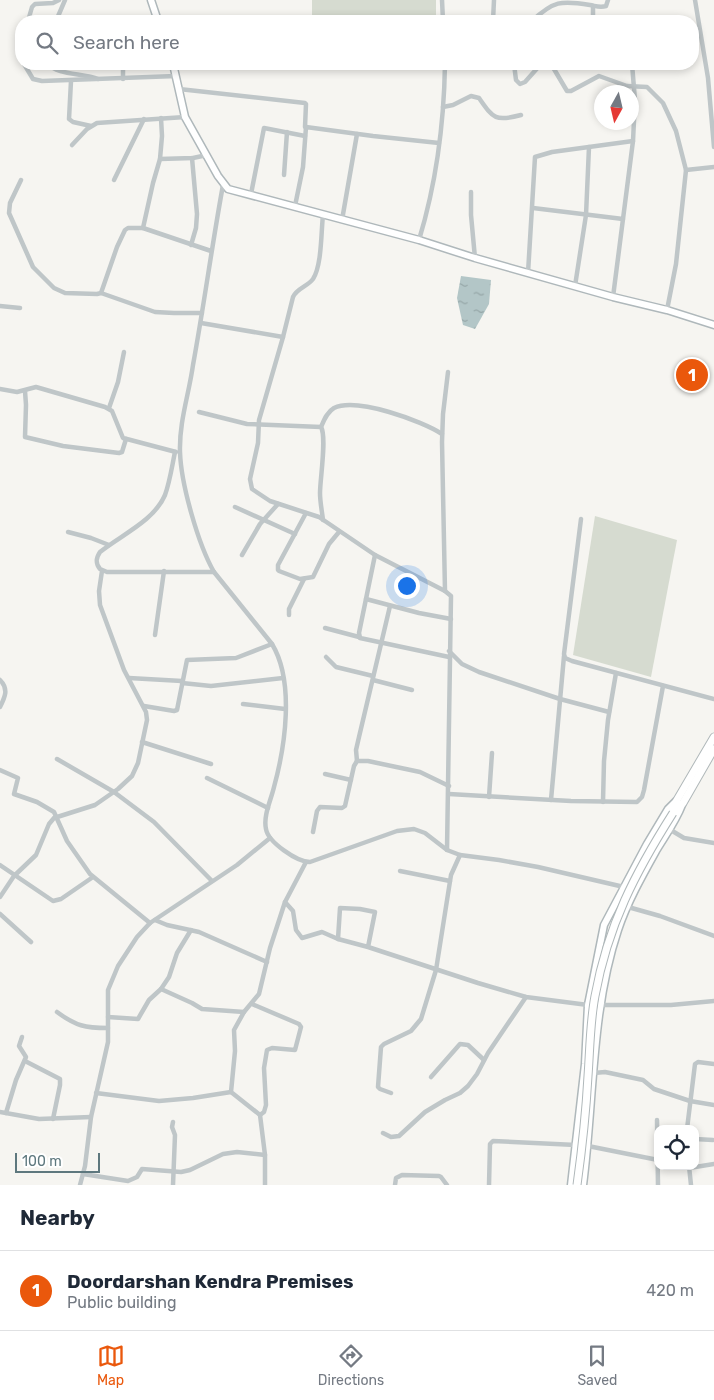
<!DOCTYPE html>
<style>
:root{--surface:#fff;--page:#f2f2f3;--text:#1f2937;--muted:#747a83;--line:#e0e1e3;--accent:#ea580c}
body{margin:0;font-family:Rubik,sans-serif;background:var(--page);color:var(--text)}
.controls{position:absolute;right:15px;bottom:15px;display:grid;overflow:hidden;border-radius:10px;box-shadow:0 2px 8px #0003}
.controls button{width:45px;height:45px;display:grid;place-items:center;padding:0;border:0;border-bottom:1px solid var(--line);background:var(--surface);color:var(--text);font:25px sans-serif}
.compass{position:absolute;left:594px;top:85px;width:45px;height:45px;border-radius:50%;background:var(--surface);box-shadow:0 2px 8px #0003;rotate:188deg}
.scale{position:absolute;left:15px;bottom:12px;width:85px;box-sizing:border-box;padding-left:5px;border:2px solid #5e787e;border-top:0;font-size:14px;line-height:18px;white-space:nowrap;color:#5e787e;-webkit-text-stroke:4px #fff;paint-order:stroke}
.you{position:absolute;left:406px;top:585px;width:18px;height:18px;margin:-12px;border:4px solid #fff;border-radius:50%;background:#1a73e8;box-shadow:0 0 0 8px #1a73e833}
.badge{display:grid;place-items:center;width:32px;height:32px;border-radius:50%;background:var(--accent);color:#fff;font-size:16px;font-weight:700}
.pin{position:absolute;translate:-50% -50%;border:2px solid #fff;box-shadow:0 1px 5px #0006}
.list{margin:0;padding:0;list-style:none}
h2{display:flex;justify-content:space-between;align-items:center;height:65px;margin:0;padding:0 20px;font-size:21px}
h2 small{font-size:16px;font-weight:400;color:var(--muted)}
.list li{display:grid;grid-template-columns:32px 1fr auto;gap:15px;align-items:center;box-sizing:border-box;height:80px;padding:0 20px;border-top:1px solid var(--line)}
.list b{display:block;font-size:19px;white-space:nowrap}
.list p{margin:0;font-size:16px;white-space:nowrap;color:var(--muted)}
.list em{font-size:16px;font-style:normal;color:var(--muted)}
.icon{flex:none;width:28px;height:28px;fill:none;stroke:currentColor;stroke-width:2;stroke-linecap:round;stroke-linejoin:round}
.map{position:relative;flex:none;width:714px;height:1185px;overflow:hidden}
.search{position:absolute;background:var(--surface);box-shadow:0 2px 8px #0003;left:15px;right:15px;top:15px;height:55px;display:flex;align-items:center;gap:12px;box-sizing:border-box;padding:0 18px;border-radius:20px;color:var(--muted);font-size:19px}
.sheet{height:145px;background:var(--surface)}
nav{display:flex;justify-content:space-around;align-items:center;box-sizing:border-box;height:70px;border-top:1px solid var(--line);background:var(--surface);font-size:14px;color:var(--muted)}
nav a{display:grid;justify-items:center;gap:2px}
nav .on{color:var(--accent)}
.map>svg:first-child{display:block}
.green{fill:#d6dbd0}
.water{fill:url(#water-ripples)}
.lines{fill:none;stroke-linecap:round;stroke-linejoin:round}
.secondary-casing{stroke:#afb8bb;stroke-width:9}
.primary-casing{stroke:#b0b8ba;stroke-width:9}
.street{stroke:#bfc6c8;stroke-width:4.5}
.secondary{stroke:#fff;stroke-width:6}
.primary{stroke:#fff;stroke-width:7}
.primary-bridge-casing{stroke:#b0b8ba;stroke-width:9;stroke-linecap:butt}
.primary-bridge{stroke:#fff;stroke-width:7}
</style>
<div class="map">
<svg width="714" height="1185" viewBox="0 0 714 1185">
<defs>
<pattern id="water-ripples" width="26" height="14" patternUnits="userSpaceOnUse" patternTransform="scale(1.25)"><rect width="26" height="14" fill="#b3c6c7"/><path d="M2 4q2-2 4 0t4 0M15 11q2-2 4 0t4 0" fill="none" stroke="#95a6a7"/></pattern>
</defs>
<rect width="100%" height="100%" fill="#f6f5f1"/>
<g class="green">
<rect x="312" y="0" width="124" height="21"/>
<polygon points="595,516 677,540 651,677 573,655"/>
</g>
<polygon class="water" points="461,276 491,280 489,304 475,329 463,325 457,298"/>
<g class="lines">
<g class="secondary-casing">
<g id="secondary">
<polyline points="151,0 158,21"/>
<polyline points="173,64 185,117 218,176 228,189 419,240 475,258 613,297 667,310 714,325"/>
<polyline points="571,1185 585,1064 588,1005 604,925 647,844 668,809 676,801"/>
<path d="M583,1185c11,-83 8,-175 35,-255 9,-27 24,-54 38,-79 9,-15 20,-30 26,-46"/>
</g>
</g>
<g class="primary-casing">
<g id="primary">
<polyline points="676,810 683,803 714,749"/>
<polyline points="673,813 677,800 714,737"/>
</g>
</g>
<g class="street">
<polyline points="442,0 443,21"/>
<polyline points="695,0 708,78 714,147"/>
<polyline points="593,6 593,21"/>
<polyline points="28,21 32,7 35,4 53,3 59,0"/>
<polyline points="56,21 65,0"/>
<polyline points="493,21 494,0"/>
<path d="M532,21c21,-20 29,-21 58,-16 6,1 10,3 16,1l2,-6"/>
<polyline points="24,64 33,79 42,81 176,76"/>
<path d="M49,64c7,11 35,9 49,15"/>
<polyline points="514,64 516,80 520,84 525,82 541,64"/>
<polyline points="551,64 567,91 571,91 599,76 627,86 647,87 663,103 676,131 686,170 676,264 667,310"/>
<polyline points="123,79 123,64"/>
<polyline points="71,81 69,119 73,122 91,126"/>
<polyline points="179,89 305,103 306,104 305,127"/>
<path d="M443,107l10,-2 18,-9 8,2c14,20 16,24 42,17"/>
<polyline points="72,145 87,129 97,123 185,117"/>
<polyline points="160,159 193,158 207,155"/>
<polyline points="686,170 714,167"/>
<polyline points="284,175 287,132"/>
<polyline points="21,180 10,203 9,213 33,267 54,288 65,293 97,294 101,293 117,247 125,230 128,228 143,228 211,251"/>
<polyline points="114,180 144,119"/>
<path d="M223,185c-11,60 -19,120 -30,180 -4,29 -14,57 -13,87 1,32 18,92 34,120l58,72c23,38 13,103 2,143 -3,13 -11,29 -8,42 2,13 31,33 44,33l87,-31 17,-2 11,4 22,17 13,5 39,5 39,7 86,20"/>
<polyline points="471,192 471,215 475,258"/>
<polyline points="251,194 264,128 305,136"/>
<polyline points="295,206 303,167 306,127 373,136 439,143"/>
<polyline points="533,208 623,219"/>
<path d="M323,215c-2,17 -1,50 -10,64 -6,8 -16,9 -20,18l-10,40 -24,83 -1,23 -8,36 2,10 18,12 49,16 56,38 70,36 6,5 -4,254"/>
<polyline points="342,220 357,134"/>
<polyline points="143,228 153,183 160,159 162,136 161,118"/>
<path d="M419,240c17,-56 25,-117 26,-176"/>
<polyline points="191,245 196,228 197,214 192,158"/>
<polyline points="528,273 535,157 552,152 633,141"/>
<polyline points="575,286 586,215 589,147"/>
<polyline points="101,293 155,312 174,313 202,313"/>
<polyline points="613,297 633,141 635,100 632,64"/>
<polyline points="0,306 20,308"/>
<polyline points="201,323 283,337"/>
<polyline points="0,389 17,392 36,387 105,407 112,411 123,438 176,452"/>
<polyline points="25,391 26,405 25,437 63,446 119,453 122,452 126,439"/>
<polyline points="109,408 118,382 124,352"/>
<path d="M199,412l48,12 74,3c6,10 -1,52 -1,66 0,9 2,18 3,27"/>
<path d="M321,427c3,-7 6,-15 13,-19 23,-11 88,13 108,26"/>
<path d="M175,452c-3,14 -5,29 -10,43 -11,26 -44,40 -65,57 -4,6 -5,11 0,17l7,3h107"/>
<polyline points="235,507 295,534"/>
<polyline points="306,513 278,565 278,570 279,571 300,579 313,577 329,544 339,532"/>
<polyline points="581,519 564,654 565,658 572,661 714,699"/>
<polyline points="68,532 91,538 109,545"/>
<polyline points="242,555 260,524 278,504"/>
<polyline points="375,555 359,633 360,638 449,657"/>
<polyline points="445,591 442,442 443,414 448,372"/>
<polyline points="366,599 419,613 451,619"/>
<polyline points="289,615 289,609 304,579"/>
<polyline points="325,628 359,637"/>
<polyline points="155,635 164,571"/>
<polyline points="449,651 462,664 479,672 560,699 609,712"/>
<polyline points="326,657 336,667 373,676"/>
<polyline points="129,678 182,681"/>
<path d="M0,680c9,9 5,17 0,27"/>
<polyline points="373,680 412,690"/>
<polyline points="182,683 211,686 283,678"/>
<polyline points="243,704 285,709"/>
<polyline points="144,706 174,711 177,710 187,660 236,658 272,644"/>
<polyline points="142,742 211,764"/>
<polyline points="57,759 114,792 154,822 212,881"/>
<polyline points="357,761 356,750 359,737 390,606"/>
<polyline points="0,770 18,778 14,794 37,802 54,812 67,841 90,874 150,923"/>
<polyline points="325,774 351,780"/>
<polyline points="207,778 268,808"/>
<polyline points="449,794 571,801 637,802 642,797 644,790 663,686"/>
<polyline points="489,797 492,753"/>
<polyline points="551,800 564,656"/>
<polyline points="603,802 604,761 608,720 616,673"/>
<polyline points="669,829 684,838 714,843"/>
<polyline points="313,832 317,811 320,807 342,808 345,806 354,766 357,761 368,761 420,772 449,786"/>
<polyline points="0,865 53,901 61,899 93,877"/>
<polyline points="400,871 450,881"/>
<polyline points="0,897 14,876 36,855 49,824 54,818 95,805 118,789 132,776 138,763 147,720 146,712 124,670 100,605 99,591 102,571"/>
<polyline points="285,902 293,911 296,930 302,938 322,932 338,939"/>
<polyline points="628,907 660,916 714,936"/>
<polyline points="0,914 31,942"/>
<polyline points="155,920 167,925 199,932 267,962"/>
<polyline points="368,947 338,939 340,908 360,909 375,912 368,947 478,983 526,997 588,1005"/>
<polyline points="161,989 192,1003 202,1009 244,1012"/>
<polyline points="252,1004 299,1024 301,1027 295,1050 272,1048 267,1050 264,1068 266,1105 264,1112 260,1115"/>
<polyline points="601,1005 671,1005 714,1001"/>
<path d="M57,1012c19,14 28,16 51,16"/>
<polyline points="108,1017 138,1019 149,1000 161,989 169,977 177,953 191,930"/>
<polyline points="25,1061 60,1079 60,1085 53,1119"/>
<polyline points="594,1073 605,1072 643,1080 654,1089 690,1101 714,1105"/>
<polyline points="431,1077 460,1044 468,1045 484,1060"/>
<polyline points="96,1093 159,1101 193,1098 231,1092"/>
<polyline points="391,1093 380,1089 378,1087 381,1047 384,1044 411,1031 421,1019 436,970 451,875 460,855"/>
<polyline points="0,1112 39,1119 91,1117"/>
<polyline points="6,1113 16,1080 26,1057 19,1046 22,1037"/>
<polyline points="657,1120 658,1185"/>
<polyline points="173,1122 172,1127 175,1135 173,1185"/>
<polyline points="687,1129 695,1064 698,1062 714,1064"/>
<polyline points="383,1133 391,1137 399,1136 425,1112 445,1100 460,1093 468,1086 477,1074 488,1053 526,997"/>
<polyline points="695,1139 713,1140"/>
<polyline points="588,1146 658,1160"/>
<polyline points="689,1166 691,1185"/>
<polyline points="689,1168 714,1164"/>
<polyline points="83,1174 128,1181 137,1177 142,1169 181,1172 190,1170 223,1154 237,1152 265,1155"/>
<polyline points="80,1185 85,1166 91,1117 108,1042 108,990 118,966 137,937 150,923 237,865 270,838"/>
<polyline points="265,1185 265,1155 260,1115 231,1092 235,1051 234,1030 244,1012 259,994 270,948 285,902 306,862"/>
<polyline points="395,1185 396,1178 402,1175 439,1176 441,1177 447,1185"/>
<polyline points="489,1185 490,1144 493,1141 576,1145"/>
</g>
<use href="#secondary" class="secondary"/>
<use href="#primary" class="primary"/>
<g class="primary-bridge-casing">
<path id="primary-bridge" d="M577,1185c5,-36 9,-73 11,-109 2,-27 2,-54 7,-80 13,-71 40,-123 78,-183"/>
</g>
<use href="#primary-bridge" class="primary-bridge"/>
</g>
</svg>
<div class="controls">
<button><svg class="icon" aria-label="locate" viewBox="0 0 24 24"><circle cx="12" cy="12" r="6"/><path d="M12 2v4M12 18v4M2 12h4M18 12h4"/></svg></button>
</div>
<svg class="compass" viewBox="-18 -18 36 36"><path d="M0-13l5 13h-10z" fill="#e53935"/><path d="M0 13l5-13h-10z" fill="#747a83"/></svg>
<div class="scale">100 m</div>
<div class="you"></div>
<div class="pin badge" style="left:692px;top:375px">1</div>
<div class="search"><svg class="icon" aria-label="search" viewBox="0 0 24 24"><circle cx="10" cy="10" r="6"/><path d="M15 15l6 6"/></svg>Search here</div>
</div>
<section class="sheet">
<h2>Nearby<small></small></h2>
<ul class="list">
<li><span class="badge">1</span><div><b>Doordarshan Kendra Premises</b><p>Public building</p></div><em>420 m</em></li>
</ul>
</section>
<nav>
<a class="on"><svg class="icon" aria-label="map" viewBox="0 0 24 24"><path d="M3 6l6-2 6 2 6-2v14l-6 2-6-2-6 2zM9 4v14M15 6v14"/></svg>Map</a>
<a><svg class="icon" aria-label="directions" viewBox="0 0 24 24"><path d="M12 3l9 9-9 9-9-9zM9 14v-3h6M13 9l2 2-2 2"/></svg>Directions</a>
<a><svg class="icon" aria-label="saved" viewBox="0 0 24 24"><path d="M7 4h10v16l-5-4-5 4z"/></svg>Saved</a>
</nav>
